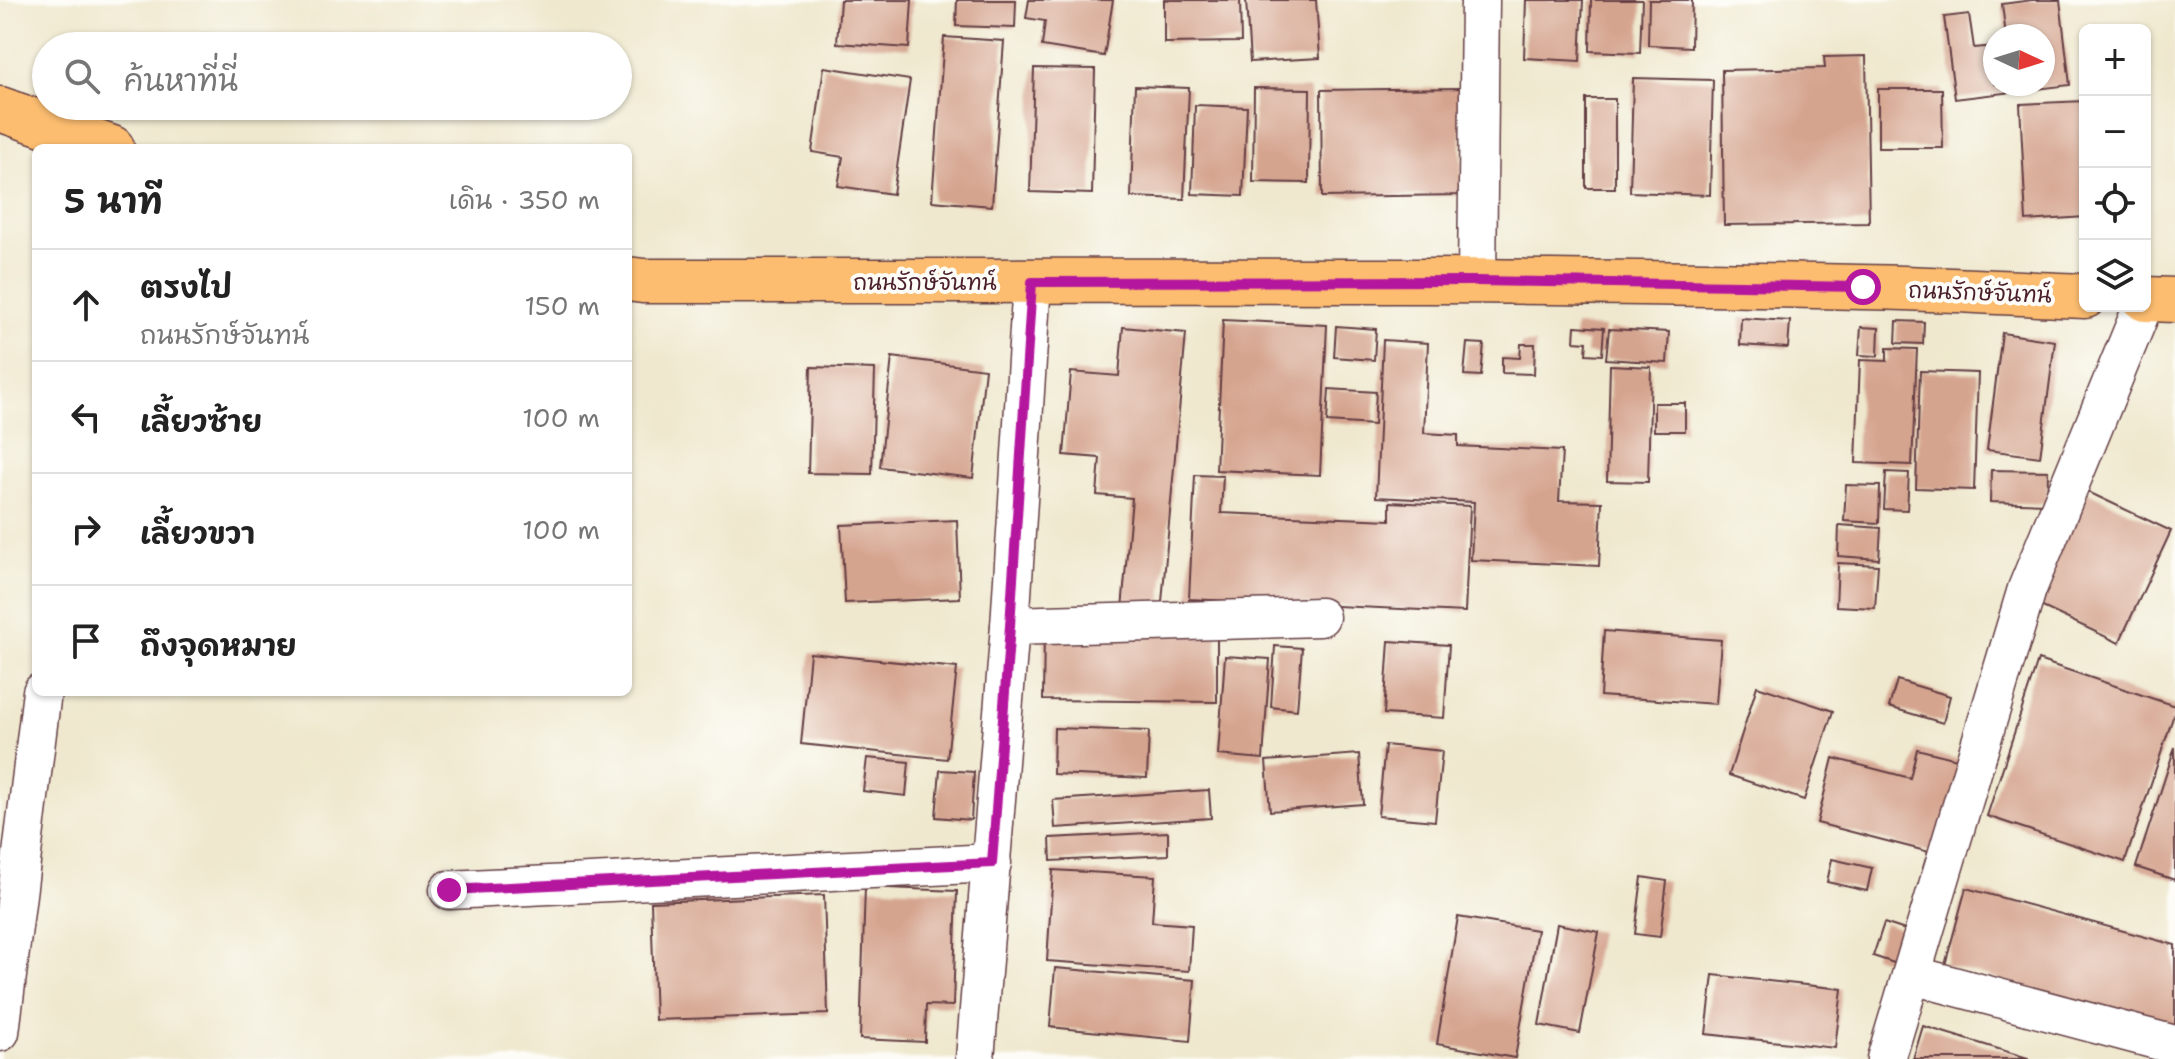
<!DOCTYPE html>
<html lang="th">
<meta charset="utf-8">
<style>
:root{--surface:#fff;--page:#f2f2f2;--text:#222;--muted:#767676;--line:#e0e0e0}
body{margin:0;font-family:"Shantell Sans","Playpen Sans Thai",sans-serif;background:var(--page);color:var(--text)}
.controls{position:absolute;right:24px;top:24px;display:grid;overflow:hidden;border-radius:12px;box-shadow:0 2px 6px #0004}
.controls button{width:72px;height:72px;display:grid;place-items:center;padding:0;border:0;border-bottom:2px solid var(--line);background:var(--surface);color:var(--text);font:40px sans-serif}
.compass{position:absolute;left:1983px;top:24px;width:72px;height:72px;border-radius:50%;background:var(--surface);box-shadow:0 2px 6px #0004;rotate:94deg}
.stop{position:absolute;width:24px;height:24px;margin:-18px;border:6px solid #b5179e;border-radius:50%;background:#fff}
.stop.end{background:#b5179e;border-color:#fff;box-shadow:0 2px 8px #0008}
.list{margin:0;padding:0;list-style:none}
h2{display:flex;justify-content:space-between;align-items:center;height:104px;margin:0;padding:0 32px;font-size:34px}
h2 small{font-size:26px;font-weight:400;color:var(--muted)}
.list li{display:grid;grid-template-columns:52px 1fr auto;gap:24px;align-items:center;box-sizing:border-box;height:112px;padding:0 32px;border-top:2px solid var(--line)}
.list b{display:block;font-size:30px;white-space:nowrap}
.list p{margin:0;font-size:26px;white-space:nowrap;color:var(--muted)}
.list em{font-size:26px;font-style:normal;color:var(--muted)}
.icon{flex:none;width:44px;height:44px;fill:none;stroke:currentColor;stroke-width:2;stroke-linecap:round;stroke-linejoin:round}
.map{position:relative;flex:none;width:2175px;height:1059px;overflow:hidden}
.search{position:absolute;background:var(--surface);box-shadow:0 2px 6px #0004;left:32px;top:32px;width:600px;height:88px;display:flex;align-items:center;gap:20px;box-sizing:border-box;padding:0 28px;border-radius:44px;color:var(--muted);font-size:30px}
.panel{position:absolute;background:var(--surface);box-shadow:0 2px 6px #0004;left:32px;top:144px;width:600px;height:552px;border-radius:12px}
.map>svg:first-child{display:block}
.building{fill:#d5a48f}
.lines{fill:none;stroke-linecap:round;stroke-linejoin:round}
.minor-casing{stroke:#633d43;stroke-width:41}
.major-casing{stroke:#633d43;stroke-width:47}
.minor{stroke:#fff;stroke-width:38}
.major{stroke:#fcbd6f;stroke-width:44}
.route{stroke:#b5179e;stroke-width:10}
.labels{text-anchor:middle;stroke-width:8;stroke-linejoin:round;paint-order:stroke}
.street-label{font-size:22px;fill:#4a1f2b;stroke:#fdfcf7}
</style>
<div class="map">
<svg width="2175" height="1059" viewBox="0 0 2175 1059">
<rect width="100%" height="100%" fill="#fdfcf7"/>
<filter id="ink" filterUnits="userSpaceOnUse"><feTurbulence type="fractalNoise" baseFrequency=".0125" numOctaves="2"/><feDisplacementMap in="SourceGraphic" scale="16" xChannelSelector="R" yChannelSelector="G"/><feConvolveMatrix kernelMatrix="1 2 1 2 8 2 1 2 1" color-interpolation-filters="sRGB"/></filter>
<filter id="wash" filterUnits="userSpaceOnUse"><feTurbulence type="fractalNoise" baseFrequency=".006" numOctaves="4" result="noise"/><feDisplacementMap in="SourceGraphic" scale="32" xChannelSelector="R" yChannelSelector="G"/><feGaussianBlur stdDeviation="1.8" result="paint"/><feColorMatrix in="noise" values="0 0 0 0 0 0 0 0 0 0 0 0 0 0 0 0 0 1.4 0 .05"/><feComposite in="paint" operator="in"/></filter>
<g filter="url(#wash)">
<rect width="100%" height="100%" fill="#efe8ce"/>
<g id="blocks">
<g class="building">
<polygon points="840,0 912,0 909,48 837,43"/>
<polygon points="957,0 1016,0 1015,28 956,26"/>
<polygon points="1029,0 1113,0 1104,56 1042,46 1045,21 1026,18"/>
<polygon points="1164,0 1240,0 1241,42 1164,43"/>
<polygon points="1246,0 1316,0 1320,58 1250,62"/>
<polygon points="1526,0 1583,0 1580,61 1524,58"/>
<polygon points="1591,0 1642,0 1640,53 1590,51"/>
<polygon points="1649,0 1692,0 1691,47 1648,45"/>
<polygon points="2032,0 2060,0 2070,85 1955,99 1944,17 1969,14 1974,48 1995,46 1995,84 2043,84 2043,36 2006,36 2002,4"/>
<polygon points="944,37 1004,41 992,206 932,201"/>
<polygon points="1866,56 1869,223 1724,225 1722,70 1825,68 1824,57"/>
<polygon points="824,67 910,80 893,194 838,186 843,157 812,152"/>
<polygon points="1034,68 1095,69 1092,194 1030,192"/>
<polygon points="1633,78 1713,80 1710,195 1630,192"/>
<polygon points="1135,86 1189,88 1184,199 1131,197"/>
<polygon points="1254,88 1310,89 1309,183 1253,182"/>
<polygon points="1460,88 1462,195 1322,197 1321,90"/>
<polygon points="1878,89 1942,89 1943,148 1878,148"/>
<rect x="1586" y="99" width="29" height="89"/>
<polygon points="2085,101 2085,217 2026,221 2020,104"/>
<polygon points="1195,105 1247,107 1243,196 1192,194"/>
<polygon points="1741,318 1790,321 1788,348 1740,345"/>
<polygon points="1223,320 1327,325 1320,475 1216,470"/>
<polygon points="1897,321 1924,322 1923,344 1896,343"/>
<polygon points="1336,326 1376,329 1374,360 1334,357"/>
<polygon points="1575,326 1604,328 1602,355 1586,354 1587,342 1574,341"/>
<polygon points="1123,327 1186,333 1161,613 1122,609 1132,498 1097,495 1100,458 1064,455 1071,372 1119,376"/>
<polygon points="1861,327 1879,328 1878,356 1859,355"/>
<polygon points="1609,329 1669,332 1667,363 1606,359"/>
<polygon points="2002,333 2055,341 2040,457 1987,450"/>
<polygon points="1383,340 1428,343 1424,433 1458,435 1458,446 1562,451 1559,501 1602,502 1599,566 1471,560 1474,502 1376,497"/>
<polygon points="1467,343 1484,344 1481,376 1464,375"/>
<polygon points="1521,344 1535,344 1534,374 1502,373 1502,357 1520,358"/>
<polygon points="1887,348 1917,349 1912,465 1856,463 1860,360 1887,361"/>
<polygon points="892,357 985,369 973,478 880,467"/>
<polygon points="1610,365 1651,367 1648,482 1607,481"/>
<polygon points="811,367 875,369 872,474 808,473"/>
<polygon points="1920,371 1978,373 1974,490 1916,488"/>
<polygon points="1329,389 1376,392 1374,425 1327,422"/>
<rect x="1654" y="403" width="31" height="28"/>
<polygon points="1991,470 2048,471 2047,504 1990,502"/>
<polygon points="1886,472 1909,473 1907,510 1884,509"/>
<polygon points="1195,475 1223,476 1221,513 1390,520 1390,502 1470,506 1465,612 1189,599"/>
<polygon points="1846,485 1880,486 1879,523 1844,521"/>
<polygon points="2084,490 2171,531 2119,643 2032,602"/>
<polygon points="957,520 960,598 845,603 841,525"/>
<polygon points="1839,525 1881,528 1879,559 1838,556"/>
<polygon points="1838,563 1878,565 1875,608 1836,606"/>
<polygon points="1604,631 1721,640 1716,704 1600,696"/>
<polygon points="1044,633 1217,635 1217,702 1043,700"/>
<polygon points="1389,641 1449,645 1444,718 1384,714"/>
<polygon points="1275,646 1302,648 1297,710 1271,707"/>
<polygon points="810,653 957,668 947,759 801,744"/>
<polygon points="1225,656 1270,659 1263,759 1218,755"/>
<polygon points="2038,660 2175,706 2175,711 2125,862 1987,816"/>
<polygon points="1897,680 1950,696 1943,723 1889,707"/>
<polygon points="1757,686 1833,711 1804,800 1729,775"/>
<polygon points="1054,728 1149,731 1147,778 1053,774"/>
<polygon points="1385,745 1442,751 1435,821 1378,816"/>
<polygon points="2175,747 2175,880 2136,867"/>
<polygon points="1917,749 1961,760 1937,854 1817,823 1833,758 1910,778"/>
<polygon points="1359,754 1363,804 1270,811 1266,761"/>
<polygon points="867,758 909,762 906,796 863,791"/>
<polygon points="940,770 974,772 971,820 936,817"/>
<polygon points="1209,790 1211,818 1055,828 1053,800"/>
<polygon points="1168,832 1168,855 1051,861 1050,838"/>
<polygon points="1832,859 1872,868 1867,891 1827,882"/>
<polygon points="1053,870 1155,876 1152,922 1192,925 1189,971 1047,961"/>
<polygon points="1642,877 1667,881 1660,937 1635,934"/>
<polygon points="865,887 957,891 953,1006 926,1005 925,1042 860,1039"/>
<polygon points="1966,888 2175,945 2175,1028 1945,965"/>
<polygon points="824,895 828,1014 655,1020 651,902"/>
<polygon points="1458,917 1537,930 1515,1058 1437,1044"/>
<polygon points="1884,923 1908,931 1897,964 1873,956"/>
<polygon points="1557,924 1599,932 1580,1033 1539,1025"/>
<polygon points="1055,968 1195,980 1190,1041 1050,1027"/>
<polygon points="1713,975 1842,989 1835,1048 1706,1034"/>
<polygon points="1923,1026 2028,1058 2028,1059 1913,1059"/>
</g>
</g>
</g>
<g filter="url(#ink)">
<use href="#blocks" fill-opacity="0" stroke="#633d43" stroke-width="2"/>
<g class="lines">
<g class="minor-casing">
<g id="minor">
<polyline points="1477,281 1480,0"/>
<polyline points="1010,626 1320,617"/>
<polyline points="449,890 992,863"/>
<polyline points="1912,975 2175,1045"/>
<polyline points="0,1032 42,692"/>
<polyline points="975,1059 1010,626 1032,282"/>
<polyline points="1886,1059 2027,589 2143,306"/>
</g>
</g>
<g class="major-casing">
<g id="major">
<polyline points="0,109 112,148"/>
<path d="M628,279l15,2c405,1 812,-4 1217,6 75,1 150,6 225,9"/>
<polyline points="2145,299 2175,300"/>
</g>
</g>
<use href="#minor" class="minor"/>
<use href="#major" class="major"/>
</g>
</g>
<g class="lines" filter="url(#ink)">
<polyline class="route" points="449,890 992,863 1010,626 1032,282 1477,281 1863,287"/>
</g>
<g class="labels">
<g class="street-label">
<text x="925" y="290">ถนนรักษ์จันทน์</text>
<text transform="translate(1980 292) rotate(2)" y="8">ถนนรักษ์จันทน์</text>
</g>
</g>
</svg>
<div class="controls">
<button>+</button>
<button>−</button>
<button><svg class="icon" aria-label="locate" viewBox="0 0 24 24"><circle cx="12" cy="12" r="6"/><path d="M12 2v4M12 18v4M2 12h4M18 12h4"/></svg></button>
<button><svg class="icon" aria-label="layers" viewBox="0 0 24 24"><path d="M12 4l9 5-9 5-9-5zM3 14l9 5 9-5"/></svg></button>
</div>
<svg class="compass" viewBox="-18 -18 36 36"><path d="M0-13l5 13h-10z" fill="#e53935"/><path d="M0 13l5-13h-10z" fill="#767676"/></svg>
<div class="stop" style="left:1863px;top:287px"></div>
<div class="stop end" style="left:449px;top:890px"></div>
<div class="search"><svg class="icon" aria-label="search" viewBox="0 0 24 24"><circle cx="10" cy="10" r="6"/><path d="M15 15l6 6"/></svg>ค้นหาที่นี่</div>
<section class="panel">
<h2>5 นาที<small>เดิน · 350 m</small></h2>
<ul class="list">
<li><svg class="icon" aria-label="ahead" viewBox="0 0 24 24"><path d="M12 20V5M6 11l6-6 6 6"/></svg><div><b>ตรงไป</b><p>ถนนรักษ์จันทน์</p></div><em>150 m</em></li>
<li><svg class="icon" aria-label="left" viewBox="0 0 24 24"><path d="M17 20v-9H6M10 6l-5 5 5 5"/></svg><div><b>เลี้ยวซ้าย</b></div><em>100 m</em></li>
<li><svg class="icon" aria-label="right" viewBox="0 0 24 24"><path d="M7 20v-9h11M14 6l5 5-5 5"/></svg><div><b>เลี้ยวขวา</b></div><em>100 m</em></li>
<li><svg class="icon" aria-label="arrive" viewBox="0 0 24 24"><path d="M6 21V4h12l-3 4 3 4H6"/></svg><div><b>ถึงจุดหมาย</b></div></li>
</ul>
</section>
</div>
